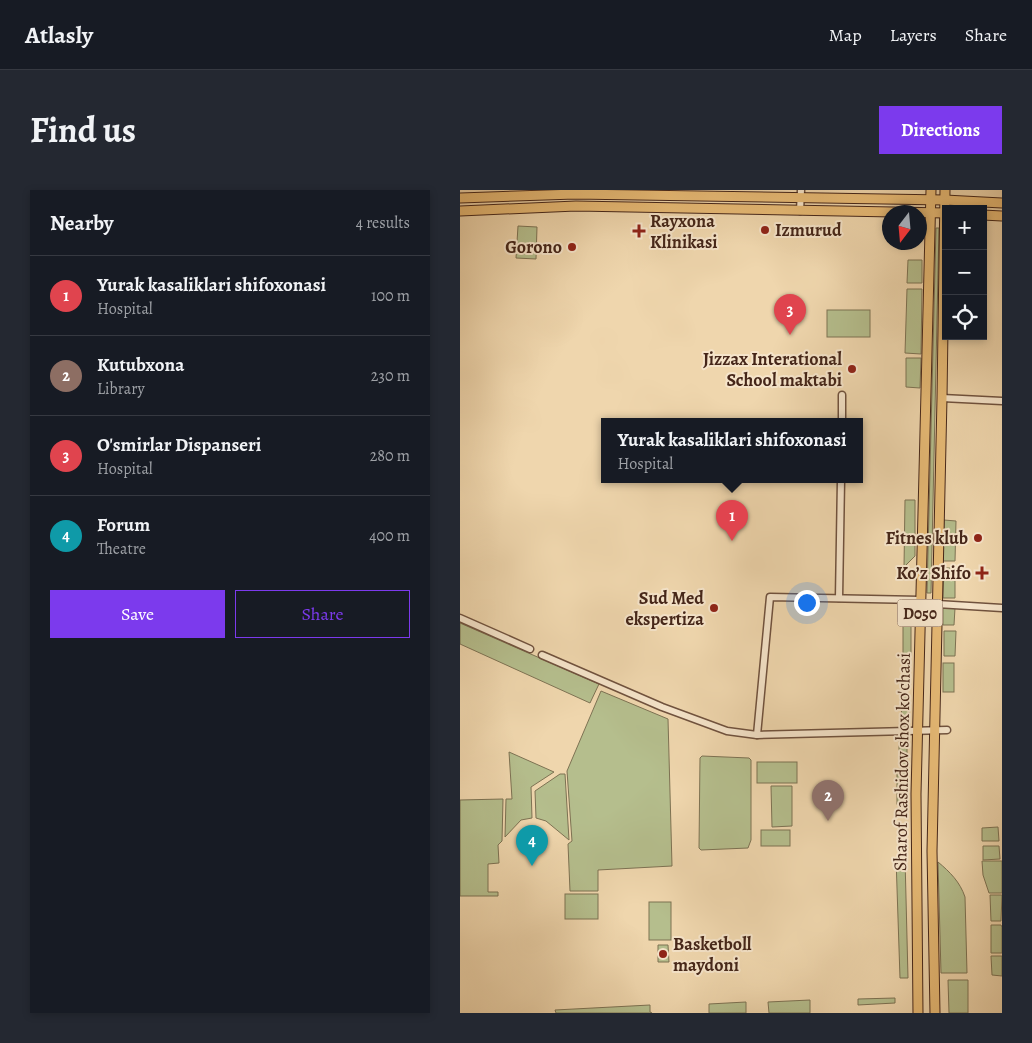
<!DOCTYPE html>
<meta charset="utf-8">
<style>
:root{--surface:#171b24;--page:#242831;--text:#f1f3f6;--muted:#9ea1a6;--line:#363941;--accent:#7c3aed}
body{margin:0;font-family:Alegreya,serif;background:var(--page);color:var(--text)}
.controls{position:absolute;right:15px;top:15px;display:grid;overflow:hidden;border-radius:0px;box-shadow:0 2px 8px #0003}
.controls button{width:45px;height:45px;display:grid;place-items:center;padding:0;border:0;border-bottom:1px solid var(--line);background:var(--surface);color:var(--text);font:25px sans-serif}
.compass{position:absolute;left:422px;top:15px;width:45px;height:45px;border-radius:50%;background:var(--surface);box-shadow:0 2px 8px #0003;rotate:196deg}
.you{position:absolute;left:346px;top:412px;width:18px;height:18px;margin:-12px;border:4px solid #fff;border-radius:50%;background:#1a73e8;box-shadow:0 0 0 8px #1a73e833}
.badge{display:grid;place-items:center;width:32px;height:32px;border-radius:50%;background:var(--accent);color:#fff;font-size:16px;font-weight:700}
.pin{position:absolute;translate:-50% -41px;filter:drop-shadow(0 1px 2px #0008)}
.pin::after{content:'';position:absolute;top:26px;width:18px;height:15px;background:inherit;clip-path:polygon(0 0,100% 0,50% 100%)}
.popup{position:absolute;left:141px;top:228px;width:262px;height:65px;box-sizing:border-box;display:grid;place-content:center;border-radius:0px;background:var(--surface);filter:drop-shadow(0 1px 4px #0005);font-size:16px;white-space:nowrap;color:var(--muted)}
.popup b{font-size:19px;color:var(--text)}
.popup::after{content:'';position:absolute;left:50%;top:100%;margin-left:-10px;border:10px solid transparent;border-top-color:var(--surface)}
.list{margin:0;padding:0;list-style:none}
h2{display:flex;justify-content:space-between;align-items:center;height:65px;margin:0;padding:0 20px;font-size:21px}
h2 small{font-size:16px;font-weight:400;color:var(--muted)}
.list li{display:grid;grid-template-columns:32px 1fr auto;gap:15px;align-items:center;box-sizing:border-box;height:80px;padding:0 20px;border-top:1px solid var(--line)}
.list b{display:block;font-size:19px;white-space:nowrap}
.list p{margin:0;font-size:16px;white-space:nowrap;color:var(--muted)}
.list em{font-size:16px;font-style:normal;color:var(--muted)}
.actions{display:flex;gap:10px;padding:15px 20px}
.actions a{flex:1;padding:11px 0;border:1px solid var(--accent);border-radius:0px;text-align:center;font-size:18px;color:var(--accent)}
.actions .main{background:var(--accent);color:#fff}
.icon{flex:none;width:28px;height:28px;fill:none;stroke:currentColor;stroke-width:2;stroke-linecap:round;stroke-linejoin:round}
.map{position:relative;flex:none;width:542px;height:823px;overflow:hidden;border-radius:0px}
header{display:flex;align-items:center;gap:30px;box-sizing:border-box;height:70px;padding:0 25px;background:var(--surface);border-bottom:1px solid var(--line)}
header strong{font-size:24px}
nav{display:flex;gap:28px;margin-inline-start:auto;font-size:18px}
.intro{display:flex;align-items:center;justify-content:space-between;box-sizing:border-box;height:120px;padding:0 30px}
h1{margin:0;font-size:35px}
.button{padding:12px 22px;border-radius:0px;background:var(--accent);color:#fff;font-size:18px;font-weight:700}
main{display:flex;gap:30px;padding:0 30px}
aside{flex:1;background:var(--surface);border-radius:0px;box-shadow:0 2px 8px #0003}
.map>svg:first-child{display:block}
.green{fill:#b5be8d;stroke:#7d7253}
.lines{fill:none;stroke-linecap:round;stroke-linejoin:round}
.minor-casing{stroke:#70523e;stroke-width:9}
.major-casing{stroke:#452619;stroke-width:11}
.minor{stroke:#f5e4ca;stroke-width:6}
.major{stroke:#e8bb76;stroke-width:9}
.poi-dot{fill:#8f2418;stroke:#f5e4ca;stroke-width:2}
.labels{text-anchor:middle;stroke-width:4;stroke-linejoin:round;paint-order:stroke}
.shield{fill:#f5e4ca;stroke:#7a5f4e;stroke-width:1}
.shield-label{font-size:16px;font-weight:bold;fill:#452619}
.poi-label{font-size:18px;font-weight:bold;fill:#452619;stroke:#f5e4ca;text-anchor:end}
.street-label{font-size:18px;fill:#452619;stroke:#f5e4ca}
</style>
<header>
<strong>Atlasly</strong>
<nav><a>Map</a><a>Layers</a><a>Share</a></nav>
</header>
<div class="intro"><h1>Find us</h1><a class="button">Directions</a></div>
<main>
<aside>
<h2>Nearby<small>4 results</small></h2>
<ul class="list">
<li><span class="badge" style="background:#e0444e">1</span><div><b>Yurak kasaliklari shifoxonasi</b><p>Hospital</p></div><em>100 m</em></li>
<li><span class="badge" style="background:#8d6e63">2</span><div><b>Kutubxona</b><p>Library</p></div><em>230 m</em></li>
<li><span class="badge" style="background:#e0444e">3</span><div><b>O'smirlar Dispanseri</b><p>Hospital</p></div><em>280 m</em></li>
<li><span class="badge" style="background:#0f9aa8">4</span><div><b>Forum</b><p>Theatre</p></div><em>400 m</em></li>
</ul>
<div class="actions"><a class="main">Save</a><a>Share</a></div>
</aside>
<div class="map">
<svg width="542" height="823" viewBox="0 0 542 823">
<rect width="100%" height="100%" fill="#efd6ad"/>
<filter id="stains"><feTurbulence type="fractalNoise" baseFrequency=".004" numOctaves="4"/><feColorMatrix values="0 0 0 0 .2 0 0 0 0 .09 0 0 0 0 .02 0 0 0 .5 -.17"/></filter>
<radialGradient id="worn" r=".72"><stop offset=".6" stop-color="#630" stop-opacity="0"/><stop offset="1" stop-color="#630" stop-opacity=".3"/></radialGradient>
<g class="green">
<polygon points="58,36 77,37 76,69 56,68"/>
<polygon points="476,38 479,38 471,403 467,403"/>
<polygon points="448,70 462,70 462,93 447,93"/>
<polygon points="447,99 462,99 461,164 445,163"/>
<rect x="367" y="120" width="43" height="27"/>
<polygon points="446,168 461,168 460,198 446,197"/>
<polygon points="445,310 455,310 455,366 444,377"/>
<polygon points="484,330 496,331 495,371 483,371"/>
<polygon points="484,378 495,378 495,408 483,408"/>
<rect x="443" y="415" width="8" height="50"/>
<polygon points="483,418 495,418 494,435 483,435"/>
<polygon points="0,433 139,494 130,513 0,454"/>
<polygon points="484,441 496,441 495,466 484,466"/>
<polygon points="450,470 450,495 443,495 443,471"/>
<rect x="483" y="473" width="11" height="29"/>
<polygon points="141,501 208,529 212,676 138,680 138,701 110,701 108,654 112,651 107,581"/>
<polygon points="442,505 449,505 449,534 441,534"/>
<rect x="439" y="549" width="8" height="26"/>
<polygon points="49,562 94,582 71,597 72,628 61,630 45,647 46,609 52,609"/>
<polygon points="242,566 289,568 291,570 291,650 288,658 241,660 239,658 240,568"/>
<rect x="297" y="572" width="40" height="21"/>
<rect x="437" y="579" width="8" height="35"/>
<polygon points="100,584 105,584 109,650 86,631 76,628 75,601"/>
<polygon points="311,596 332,596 332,636 312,637"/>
<polygon points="43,609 42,651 38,655 39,673 28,674 28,702 38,702 38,706 0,706 0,610"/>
<polygon points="538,637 539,651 522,651 522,638"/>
<rect x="301" y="640" width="29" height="16"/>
<polygon points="523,656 539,656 540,669 523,670"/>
<polygon points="436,668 445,668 448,788 440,788"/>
<polygon points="522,671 542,671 542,703 529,703 523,685"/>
<path d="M478,672c12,10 22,20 27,35l2,76h-26z"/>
<rect x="105" y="704" width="33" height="25"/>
<polygon points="530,705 542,705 541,731 531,731"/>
<rect x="189" y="712" width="22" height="38"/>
<polygon points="531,735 541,735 542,737 542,763 531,763"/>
<polygon points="198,755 208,755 209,772 198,772"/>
<polygon points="531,766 542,766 542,786 532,785"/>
<polygon points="488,790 508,790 508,823 489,823"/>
<polygon points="435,808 435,813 398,815 398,809"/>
<polygon points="350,810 350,823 309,823 308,812"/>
<polygon points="286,812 286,823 249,823 249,814"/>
<polygon points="190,815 190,822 192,823 96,823 95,820"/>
</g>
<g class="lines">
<g class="minor-casing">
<g id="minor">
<polyline points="340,21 341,0"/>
<polyline points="482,208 542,211"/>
<polyline points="382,232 382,205"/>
<polyline points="379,408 381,290"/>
<polyline points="477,414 542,418"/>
<polyline points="0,428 70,459"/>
<polyline points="82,465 202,517 267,541 297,545 487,540"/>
<polyline points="297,545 310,407 460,410"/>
</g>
</g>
<g class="major-casing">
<g id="major">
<polyline points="0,8 115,4 485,10 542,13"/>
<polyline points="0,21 116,16 486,23"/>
<polyline points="523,25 542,26"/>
<polyline points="458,823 456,604 471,0"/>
<polyline points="475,823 472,661 482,208 485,0"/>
</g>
</g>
<use href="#minor" class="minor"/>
<use href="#major" class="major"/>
</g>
<g class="poi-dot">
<circle cx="305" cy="40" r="5"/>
<path d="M176.5 33.5h5v5h5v5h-5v5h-5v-5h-5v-5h5z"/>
<circle cx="112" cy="57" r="5"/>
<circle cx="392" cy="179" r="5"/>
<circle cx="518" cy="348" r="5"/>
<path d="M519.5 375.5h5v5h5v5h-5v5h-5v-5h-5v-5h5z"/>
<circle cx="254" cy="418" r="5"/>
<circle cx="203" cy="764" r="5"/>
</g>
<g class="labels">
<rect class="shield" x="437.5" y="409.5" width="45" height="27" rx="4"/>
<g class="shield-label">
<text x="460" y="429">D050</text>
</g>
<g class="poi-label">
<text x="190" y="37" text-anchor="start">Rayxona<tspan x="190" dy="21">Klinikasi</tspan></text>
<text x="315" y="46" text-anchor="start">Izmurud</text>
<text x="102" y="63">Gorono</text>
<text x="382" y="175">Jizzax Interational<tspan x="382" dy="21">School maktabi</tspan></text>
<text x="508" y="354">Fitnes klub</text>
<text x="511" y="389">Ko’z Shifo</text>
<text x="244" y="414">Sud Med<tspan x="244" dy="21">ekspertiza</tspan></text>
<text x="213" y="760" text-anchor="start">Basketboll<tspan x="213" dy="21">maydoni</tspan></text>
</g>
<g class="street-label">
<text transform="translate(442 572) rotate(-89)" y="6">Sharof Rashidov shox ko'chasi</text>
</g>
</g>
<rect width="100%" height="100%" filter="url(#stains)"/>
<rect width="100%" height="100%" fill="url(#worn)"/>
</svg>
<div class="controls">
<button>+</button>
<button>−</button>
<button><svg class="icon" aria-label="locate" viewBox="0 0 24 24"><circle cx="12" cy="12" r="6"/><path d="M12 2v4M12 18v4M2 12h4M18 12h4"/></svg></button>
</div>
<svg class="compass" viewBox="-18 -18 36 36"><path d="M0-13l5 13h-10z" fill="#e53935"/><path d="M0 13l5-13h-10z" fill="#9ea1a6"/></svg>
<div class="you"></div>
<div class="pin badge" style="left:272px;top:351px;background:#e0444e">1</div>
<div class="popup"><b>Yurak kasaliklari shifoxonasi</b>Hospital</div>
<div class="pin badge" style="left:368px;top:631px;background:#8d6e63">2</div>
<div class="pin badge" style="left:330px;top:145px;background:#e0444e">3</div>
<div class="pin badge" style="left:72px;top:676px;background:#0f9aa8">4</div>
</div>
</main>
